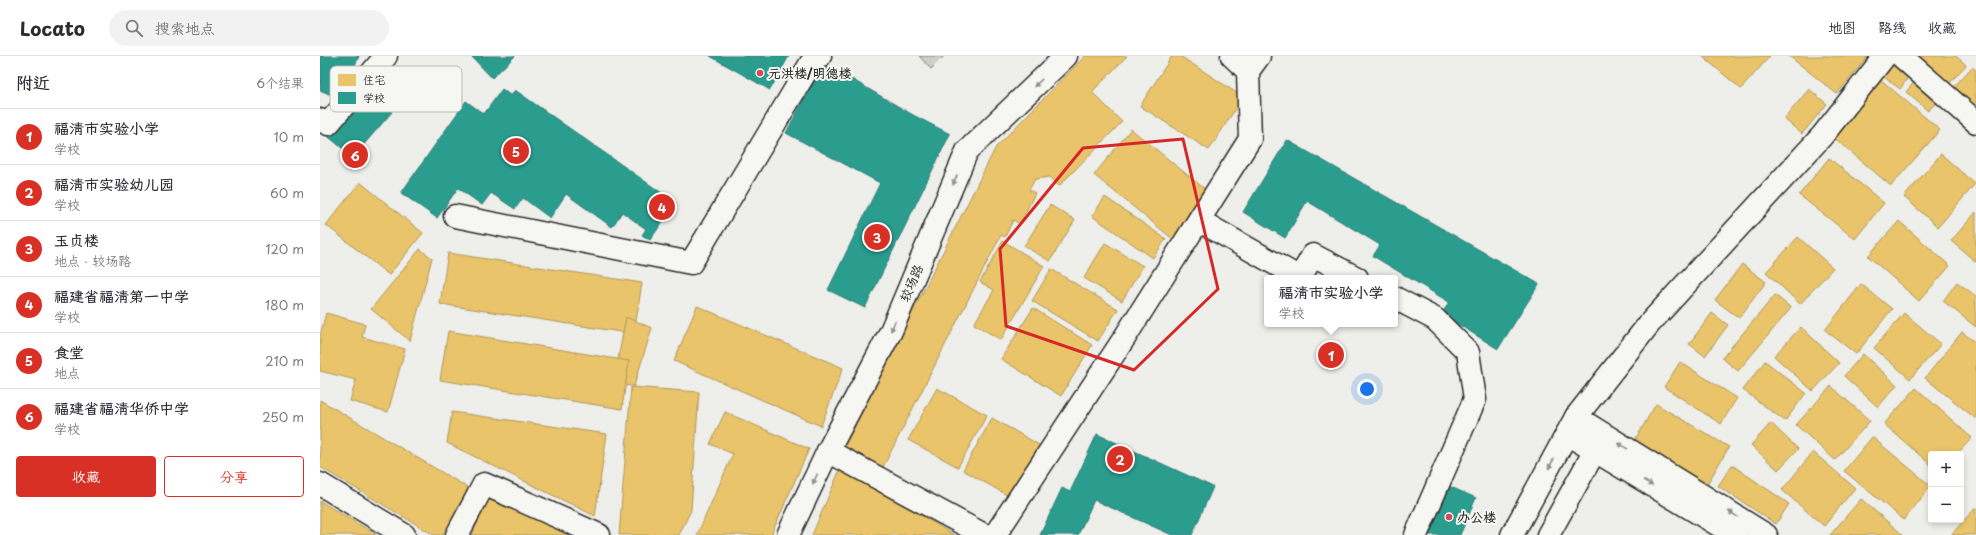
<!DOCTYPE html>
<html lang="zh">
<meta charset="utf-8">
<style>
:root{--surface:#fff;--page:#f2f2f3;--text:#2b2b33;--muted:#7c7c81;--line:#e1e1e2;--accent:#d93025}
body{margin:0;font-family:"Playpen Sans","LXGW WenKai TC",sans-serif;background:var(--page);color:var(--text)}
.controls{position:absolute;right:12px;bottom:12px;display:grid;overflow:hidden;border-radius:4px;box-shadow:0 2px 6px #0003}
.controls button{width:36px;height:36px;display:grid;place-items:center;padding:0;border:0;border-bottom:1px solid var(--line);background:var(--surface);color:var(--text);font:20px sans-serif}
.you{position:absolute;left:1047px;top:333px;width:14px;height:14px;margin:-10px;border:3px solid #fff;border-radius:50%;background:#1a73e8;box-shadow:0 0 0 6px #1a73e833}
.badge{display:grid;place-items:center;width:26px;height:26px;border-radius:50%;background:var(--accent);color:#fff;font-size:13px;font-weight:700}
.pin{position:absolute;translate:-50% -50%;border:2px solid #fff;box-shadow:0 1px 4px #0006}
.popup{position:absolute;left:944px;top:219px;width:134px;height:52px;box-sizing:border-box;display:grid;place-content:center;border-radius:4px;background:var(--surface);filter:drop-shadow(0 1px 3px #0005);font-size:13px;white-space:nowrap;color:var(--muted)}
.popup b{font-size:15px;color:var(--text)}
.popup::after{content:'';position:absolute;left:50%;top:100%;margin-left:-8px;border:8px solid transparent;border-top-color:var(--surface)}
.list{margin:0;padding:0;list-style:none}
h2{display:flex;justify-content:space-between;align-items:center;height:52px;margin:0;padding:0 16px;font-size:17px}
h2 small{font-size:13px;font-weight:400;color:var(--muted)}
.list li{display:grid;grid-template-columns:26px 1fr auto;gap:12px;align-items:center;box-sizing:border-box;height:56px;padding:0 16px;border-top:1px solid var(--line)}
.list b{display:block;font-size:15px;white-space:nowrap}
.list p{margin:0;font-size:13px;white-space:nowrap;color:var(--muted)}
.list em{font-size:13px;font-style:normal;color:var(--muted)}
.actions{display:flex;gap:8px;padding:12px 16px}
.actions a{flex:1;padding:9px 0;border:1px solid var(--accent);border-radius:4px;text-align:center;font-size:14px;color:var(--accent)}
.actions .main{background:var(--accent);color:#fff}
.icon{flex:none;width:22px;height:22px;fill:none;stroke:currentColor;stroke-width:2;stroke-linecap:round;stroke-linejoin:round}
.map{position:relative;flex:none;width:1656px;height:479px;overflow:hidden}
header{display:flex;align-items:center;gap:24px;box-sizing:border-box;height:56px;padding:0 20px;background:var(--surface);border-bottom:1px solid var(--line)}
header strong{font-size:19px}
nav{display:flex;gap:22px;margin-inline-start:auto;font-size:14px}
.search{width:280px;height:36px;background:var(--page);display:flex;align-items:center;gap:10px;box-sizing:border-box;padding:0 14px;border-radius:22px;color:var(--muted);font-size:15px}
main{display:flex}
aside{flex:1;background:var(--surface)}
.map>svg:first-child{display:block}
.green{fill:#cececa;stroke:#7c7c7a}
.homes{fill:#e9c46a;stroke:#b09657}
.schools{fill:#2a9d8f;stroke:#2a7b71}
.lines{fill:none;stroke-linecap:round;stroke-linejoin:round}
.street-casing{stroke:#2b2b2b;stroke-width:25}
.secondary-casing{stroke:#2b2b2b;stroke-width:25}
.street{stroke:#f6f6f2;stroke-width:22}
.secondary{stroke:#f6f6f2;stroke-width:22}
.oneway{fill:#90908e}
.marked{fill:none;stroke:#d62828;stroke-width:3;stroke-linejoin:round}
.poi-dot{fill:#d1495b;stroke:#f6f6f2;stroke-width:1.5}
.labels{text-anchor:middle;stroke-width:4;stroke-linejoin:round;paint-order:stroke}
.poi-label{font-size:13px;font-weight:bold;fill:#2b2b2b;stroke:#f6f6f2;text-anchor:start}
.street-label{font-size:13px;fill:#2b2b2b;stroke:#f6f6f2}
.key{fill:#f6f6f2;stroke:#b9b9b6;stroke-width:1}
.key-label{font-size:11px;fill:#2b2b2b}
</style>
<header>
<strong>Locato</strong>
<div class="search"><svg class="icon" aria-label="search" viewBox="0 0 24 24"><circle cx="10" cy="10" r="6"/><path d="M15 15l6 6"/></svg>搜索地点</div>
<nav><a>地图</a><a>路线</a><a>收藏</a></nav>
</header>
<main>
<aside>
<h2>附近<small>6个结果</small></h2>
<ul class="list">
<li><span class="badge">1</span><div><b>福清市实验小学</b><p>学校</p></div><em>10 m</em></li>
<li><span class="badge">2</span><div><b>福清市实验幼儿园</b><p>学校</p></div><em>60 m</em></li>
<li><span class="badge">3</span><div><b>玉贞楼</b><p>地点 · 较场路</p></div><em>120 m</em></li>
<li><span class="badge">4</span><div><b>福建省福清第一中学</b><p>学校</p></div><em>180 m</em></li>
<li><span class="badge">5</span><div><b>食堂</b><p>地点</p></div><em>210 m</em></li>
<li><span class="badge">6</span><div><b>福建省福清华侨中学</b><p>学校</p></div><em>250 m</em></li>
</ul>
<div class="actions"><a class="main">收藏</a><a>分享</a></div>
</aside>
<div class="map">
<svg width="1656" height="479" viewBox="0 0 1656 479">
<rect width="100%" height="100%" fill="#eeeeea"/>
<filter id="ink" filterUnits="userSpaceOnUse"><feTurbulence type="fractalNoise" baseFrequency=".025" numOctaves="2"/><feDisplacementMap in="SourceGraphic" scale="8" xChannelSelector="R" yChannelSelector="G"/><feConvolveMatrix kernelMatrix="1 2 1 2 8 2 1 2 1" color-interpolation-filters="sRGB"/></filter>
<g filter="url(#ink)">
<polygon class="green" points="599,0 624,0 611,13"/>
<g class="homes">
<polygon points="765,0 807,0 772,36 802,66 739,130 730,121 715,123 709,134 715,137 700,168 693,164 685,181 681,179 560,417 521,398 676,91"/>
<polygon points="852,0 860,0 923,41 889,94 820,50"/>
<polygon points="1382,0 1450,0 1421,33"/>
<polygon points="1469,0 1548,0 1517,38"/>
<polygon points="1591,0 1636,0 1646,9 1626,31"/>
<polygon points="1570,6 1589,20 1580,33 1561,19"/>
<polygon points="1652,11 1656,14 1656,54 1630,35"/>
<polygon points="1560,23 1620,74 1571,130 1512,80"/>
<polygon points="1595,25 1618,45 1608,55 1586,36"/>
<polygon points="1489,33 1507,48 1482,78 1464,63"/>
<polygon points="811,73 891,138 854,184 774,119"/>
<polygon points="1621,98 1655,128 1618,171 1584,141"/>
<polygon points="1509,102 1564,147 1535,183 1479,139"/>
<polygon points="40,126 103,177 69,219 6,169"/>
<polygon points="785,141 846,183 833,202 772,160"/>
<polygon points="730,149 755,164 730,205 704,190"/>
<polygon points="1656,156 1656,206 1631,185"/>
<polygon points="1579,165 1630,210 1599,245 1548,200"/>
<polygon points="1478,181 1513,212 1480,248 1446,216"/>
<polygon points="683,185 724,210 681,284 654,268 674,234 660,226"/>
<polygon points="785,187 823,210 802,245 764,222"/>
<polygon points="100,193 112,202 90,285 51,253"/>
<polygon points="128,197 322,227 314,278 120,248"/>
<polygon points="1422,208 1446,226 1419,262 1395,244"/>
<polygon points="731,213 798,253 778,285 712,245"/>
<polygon points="1637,226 1656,240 1656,271 1623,245"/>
<polygon points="1541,228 1572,253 1536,298 1505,274"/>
<polygon points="1455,239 1471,252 1418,315 1402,302"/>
<polygon points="377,250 523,312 501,370 354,305"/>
<polygon points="713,252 772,289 741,340 681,303"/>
<polygon points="6,257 45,268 42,281 85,293 68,356 30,345 36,324 0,315 0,280"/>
<polygon points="1392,257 1408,269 1385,300 1369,288"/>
<polygon points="1584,257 1621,288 1590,323 1554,292"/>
<polygon points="306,261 332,272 314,330 293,329"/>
<polygon points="1481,271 1519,307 1493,335 1454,300"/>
<polygon points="128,275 309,305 302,353 120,324"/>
<polygon points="1642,276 1656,287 1656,363 1605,322"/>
<polygon points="1543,298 1577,329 1558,351 1524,320"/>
<polygon points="1445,305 1486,337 1465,365 1423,334"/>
<polygon points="1360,306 1417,342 1401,368 1344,331"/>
<polygon points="1511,330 1550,365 1515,404 1476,369"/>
<polygon points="311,331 379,336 371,454 359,479 299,479"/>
<polygon points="617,332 667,359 638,411 588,384"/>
<polygon points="1596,332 1652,382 1637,398 1611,398 1611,409 1564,368"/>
<polygon points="0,344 150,433 123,479 114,479 0,411"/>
<polygon points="1336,348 1409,391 1386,430 1313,387"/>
<polygon points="132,356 287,378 275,460 127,387"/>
<polygon points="405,356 489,393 451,479 377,479 413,398 390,388"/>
<polygon points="672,362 721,390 692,442 643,414"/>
<polygon points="1451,367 1478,393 1458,414 1431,389"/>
<polygon points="1552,381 1611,430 1584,464 1524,415"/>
<polygon points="1493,396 1535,432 1504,470 1462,434"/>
<polygon points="1412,409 1469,448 1456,468 1398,430"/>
<polygon points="521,411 634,479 492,479"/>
<polygon points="171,436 269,479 152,479"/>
<polygon points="1541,443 1583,479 1510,479"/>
<polygon points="0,445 57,479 0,479"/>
<polygon points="1656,451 1656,479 1631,479"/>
</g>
<g class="schools">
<polygon points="0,0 39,0 20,43 0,34"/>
<polygon points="151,0 195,0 172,22"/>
<polygon points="390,0 469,0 450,34"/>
<polygon points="504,7 593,59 630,78 545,252 508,234 560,127 466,77"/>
<polygon points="182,33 191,40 195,34 356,147 330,184 322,179 326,173 302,156 292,171 246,138 230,162 203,142 195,153 171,137 162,149 138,132 117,162 81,137 146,45 164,58"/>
<polygon points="39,39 48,46 54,40 72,56 33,101 5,78"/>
<polygon points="967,84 1219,228 1178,293 1122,258 1129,246 1053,200 1060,189 987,145 965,182 923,156"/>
<polygon points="777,378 893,431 872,479 852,479 774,444 758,479 720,479 742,432 750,436"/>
<polygon points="1124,428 1156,442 1140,479 1101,479"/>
</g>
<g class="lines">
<g class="street-casing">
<g id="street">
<polyline points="912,0 928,15"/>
<polyline points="1581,0 1656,66"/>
<polyline points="0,64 8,68 66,0"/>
<polyline points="135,160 371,207 491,7 500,0"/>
<polyline points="880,165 980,222 993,199 1037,222"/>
<polyline points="1075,242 1115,263 1148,296 1155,343 1096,479"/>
<polyline points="1256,361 1446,479"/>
<polyline points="1247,378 1415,479"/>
<polyline points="508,395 664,479"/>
<polyline points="0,428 84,479"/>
<polyline points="137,479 164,428 279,479"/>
<polyline points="675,479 805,281 930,83 928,15 939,0"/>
<polyline points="1192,479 1256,361 1329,268 1502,80 1565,0"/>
<polyline points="1228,479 1282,382"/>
</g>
</g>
<g class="secondary-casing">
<polyline id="secondary" points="468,479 508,395 571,275 647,95 746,0"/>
</g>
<use href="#street" class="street"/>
<use href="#secondary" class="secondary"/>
</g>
<defs><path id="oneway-solid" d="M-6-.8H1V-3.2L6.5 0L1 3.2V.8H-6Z"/></defs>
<g class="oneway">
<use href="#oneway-solid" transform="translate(718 27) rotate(136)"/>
<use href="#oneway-solid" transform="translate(635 124) rotate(113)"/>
<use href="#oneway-solid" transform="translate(573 270) rotate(113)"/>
<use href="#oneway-solid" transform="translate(1303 390) rotate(-148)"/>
<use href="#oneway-solid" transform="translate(1231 408) rotate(119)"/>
<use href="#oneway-solid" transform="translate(495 423) rotate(115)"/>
<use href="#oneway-solid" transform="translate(1328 427) rotate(31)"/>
<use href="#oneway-solid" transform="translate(1413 458) rotate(-148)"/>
</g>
</g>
<path class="marked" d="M863,83l35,150 -84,81 -128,-44 -6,-77 83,-101z"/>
<g class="poi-dot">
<circle cx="440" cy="17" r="4"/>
<circle cx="1129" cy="461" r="4"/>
</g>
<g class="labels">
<g class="poi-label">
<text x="448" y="22">元洪楼/明德楼</text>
<text x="1137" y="466">办公楼</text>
</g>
<g class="street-label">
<text transform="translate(591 227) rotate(-67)" y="5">较场路</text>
</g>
</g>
<rect x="10" y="10" width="132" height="46" rx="6" class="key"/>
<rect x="18" y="18" width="18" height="12" fill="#e9c46a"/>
<rect x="18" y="36" width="18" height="12" fill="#2a9d8f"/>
<g class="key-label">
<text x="43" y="28">住宅</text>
<text x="43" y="46">学校</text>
</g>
</svg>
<div class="controls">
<button>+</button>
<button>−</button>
</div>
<div class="you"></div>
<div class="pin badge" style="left:1011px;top:299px">1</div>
<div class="popup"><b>福清市实验小学</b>学校</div>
<div class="pin badge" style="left:800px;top:403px">2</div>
<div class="pin badge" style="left:557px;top:181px">3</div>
<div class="pin badge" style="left:342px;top:151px">4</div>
<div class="pin badge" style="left:196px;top:95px">5</div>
<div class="pin badge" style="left:35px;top:99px">6</div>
</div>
</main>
